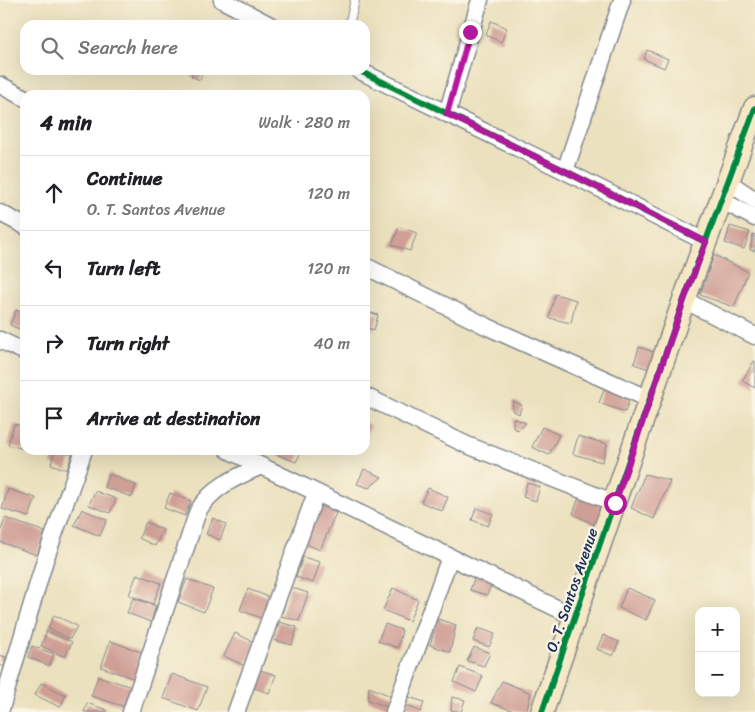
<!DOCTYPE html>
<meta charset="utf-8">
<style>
:root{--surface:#fff;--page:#f2f2f2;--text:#202124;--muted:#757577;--line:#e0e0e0}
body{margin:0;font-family:Sriracha,sans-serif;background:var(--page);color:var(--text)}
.controls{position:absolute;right:15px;bottom:15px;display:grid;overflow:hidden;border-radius:10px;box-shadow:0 5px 20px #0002}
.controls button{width:45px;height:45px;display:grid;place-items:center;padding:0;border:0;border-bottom:1px solid var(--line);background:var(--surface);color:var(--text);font:25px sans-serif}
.stop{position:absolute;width:15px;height:15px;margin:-11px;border:4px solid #b5179e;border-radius:50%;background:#fff}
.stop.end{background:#b5179e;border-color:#fff;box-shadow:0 1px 5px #0008}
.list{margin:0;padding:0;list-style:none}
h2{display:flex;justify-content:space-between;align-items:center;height:65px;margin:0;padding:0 20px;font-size:21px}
h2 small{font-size:16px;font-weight:400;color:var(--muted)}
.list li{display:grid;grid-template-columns:32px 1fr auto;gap:15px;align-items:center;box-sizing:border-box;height:75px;padding:0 20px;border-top:1px solid var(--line)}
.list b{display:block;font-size:19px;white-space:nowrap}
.list p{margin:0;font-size:16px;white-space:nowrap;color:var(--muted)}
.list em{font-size:16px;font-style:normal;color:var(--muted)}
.icon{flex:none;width:28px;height:28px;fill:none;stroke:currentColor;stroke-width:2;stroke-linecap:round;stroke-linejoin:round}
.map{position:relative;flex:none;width:755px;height:712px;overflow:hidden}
.search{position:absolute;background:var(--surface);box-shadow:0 5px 20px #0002;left:20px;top:20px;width:350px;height:55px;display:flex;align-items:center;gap:12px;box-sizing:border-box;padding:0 18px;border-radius:15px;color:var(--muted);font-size:19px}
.panel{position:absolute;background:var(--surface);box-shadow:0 5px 20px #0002;left:20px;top:90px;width:350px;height:365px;border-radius:15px}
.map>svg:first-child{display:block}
.building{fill:#cf9e94}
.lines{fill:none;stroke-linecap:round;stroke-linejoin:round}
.lane-casing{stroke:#83888e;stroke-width:10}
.street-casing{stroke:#83888e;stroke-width:19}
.secondary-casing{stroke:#83888e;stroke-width:25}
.lane{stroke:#fff;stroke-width:8}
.street{stroke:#fff;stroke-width:16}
.secondary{stroke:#f7e8c3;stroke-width:22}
.cycleway-casing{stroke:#fcf5e5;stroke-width:9}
.cycleway{stroke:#00873e;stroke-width:6}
.route{stroke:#b5179e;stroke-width:6}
.labels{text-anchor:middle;stroke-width:4.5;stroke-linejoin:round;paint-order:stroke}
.street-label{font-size:15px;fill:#1b2f5e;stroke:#fcf5e5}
</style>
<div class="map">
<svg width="755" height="712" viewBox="0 0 755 712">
<rect width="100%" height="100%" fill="#fcf5e5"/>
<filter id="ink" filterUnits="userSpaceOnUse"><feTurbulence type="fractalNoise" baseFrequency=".02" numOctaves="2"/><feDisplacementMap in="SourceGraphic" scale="10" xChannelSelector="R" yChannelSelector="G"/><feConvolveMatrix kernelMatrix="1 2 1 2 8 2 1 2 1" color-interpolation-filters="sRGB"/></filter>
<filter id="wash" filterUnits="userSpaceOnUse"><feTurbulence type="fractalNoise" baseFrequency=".0096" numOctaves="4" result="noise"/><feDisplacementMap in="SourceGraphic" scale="20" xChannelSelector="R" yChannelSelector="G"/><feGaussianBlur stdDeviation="1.12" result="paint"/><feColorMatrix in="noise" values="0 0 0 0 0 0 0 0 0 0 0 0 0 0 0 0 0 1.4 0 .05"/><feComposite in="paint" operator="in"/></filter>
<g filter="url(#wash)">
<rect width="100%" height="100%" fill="#ebe1be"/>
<g id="blocks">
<g class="building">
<polygon points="491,21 507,28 501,42 486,35"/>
<polygon points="647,50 668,59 664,68 644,59"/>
<polygon points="193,70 203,72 200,80 191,76"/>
<polygon points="730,226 750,232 744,249 725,243"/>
<polygon points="399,227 417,233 410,251 392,245"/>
<polygon points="753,234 755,235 755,251 750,250"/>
<polygon points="714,255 748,272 734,307 700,295"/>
<polygon points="555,294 576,300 571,323 549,318"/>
<polygon points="16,310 25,314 25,332 10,325"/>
<polygon points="365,311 378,315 374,330 365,327"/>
<polygon points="639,347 657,353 652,370 634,364"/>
<polygon points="754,361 755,361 755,388 742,381"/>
<polygon points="606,384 632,393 625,412 599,403"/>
<polygon points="513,401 522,405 519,414 512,410"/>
<polygon points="513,418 526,423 519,430 513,428"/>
<polygon points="365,422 371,426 365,437"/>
<polygon points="14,424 25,427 25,449 8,445"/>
<polygon points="542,427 559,435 549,455 532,447"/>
<polygon points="578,436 607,444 602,462 573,454"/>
<polygon points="55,450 72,454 67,470 51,464"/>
<polygon points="281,450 302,450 296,462 278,455"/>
<polygon points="364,469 382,477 369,488 357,484"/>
<polygon points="109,474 136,485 132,497 104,487"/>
<polygon points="645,474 670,481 654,519 631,508"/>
<polygon points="527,483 540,487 536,501 523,497"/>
<polygon points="428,488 448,497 442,511 421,502"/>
<polygon points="8,489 36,498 29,517 2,509"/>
<polygon points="95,491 116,499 110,513 89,505"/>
<polygon points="170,493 191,501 185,516 164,508"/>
<polygon points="580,494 605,501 597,526 573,514"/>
<polygon points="317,505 336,513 320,550 301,542"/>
<polygon points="476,508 493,514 488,526 472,520"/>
<polygon points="82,509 107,520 100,536 74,525"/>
<polygon points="5,518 45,532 37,555 0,542 0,534"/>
<polygon points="213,518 226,524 220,540 206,534"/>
<polygon points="146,522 163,530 155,546 139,538"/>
<polygon points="303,557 320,562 313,583 296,577"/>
<polygon points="476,573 493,580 487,595 470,590"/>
<polygon points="137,574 161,583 153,604 129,595"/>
<polygon points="187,579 213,589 204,612 178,602"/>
<polygon points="290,587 308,593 299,621 281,616"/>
<polygon points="393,588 418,600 409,621 383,610"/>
<polygon points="627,588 655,600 646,620 619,608"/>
<polygon points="248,589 269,597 261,618 240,610"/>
<polygon points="133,598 156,606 151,622 127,613"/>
<polygon points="54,615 77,626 70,639 48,628"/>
<polygon points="438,619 456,625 450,652 430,645"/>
<polygon points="279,622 297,627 292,645 274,640"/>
<polygon points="385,624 402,630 398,648 378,641"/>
<polygon points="478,628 495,634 489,647 473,641"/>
<polygon points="47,631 72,642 65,657 41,646"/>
<polygon points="235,633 256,643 245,666 224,656"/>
<polygon points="603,635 619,642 613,656 597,649"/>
<polygon points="110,641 144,653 135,679 101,667"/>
<polygon points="32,646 54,654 49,666 28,657"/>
<polygon points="474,647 490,653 484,666 467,661"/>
<polygon points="0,655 10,659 7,668 0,665"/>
<polygon points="460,667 483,676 476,692 454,682"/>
<polygon points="260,670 276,675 269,693 254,688"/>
<polygon points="172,674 207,687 198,711 163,698"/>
<polygon points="98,676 135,688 129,708 91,696"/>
<polygon points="502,681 531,693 526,712 517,712 491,703"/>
<polygon points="41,683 66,695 60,707 35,695"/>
<polygon points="369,687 391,696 388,707 368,700"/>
<polygon points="409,697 424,702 421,712 406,705"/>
<polygon points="452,697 465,700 461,712 451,710"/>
<polygon points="87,703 107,710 107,712 84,712"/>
</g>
</g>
</g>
<g filter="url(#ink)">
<use href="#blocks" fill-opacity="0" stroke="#83888e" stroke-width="1"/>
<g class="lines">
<g class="lane-casing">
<polyline id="lane" points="349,25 355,0"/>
</g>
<g class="street-casing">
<g id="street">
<polyline points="222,0 270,25"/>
<polyline points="358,70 565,171 706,242"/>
<polyline points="0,85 25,98"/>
<polyline points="447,114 480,0"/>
<polyline points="565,171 622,0"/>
<polyline points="728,182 755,200"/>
<polyline points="721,200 755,218"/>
<polyline points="0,213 25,226"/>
<polyline points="365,266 488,327 651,400"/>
<polyline points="684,300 755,336"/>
<polyline points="0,340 25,352"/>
<polyline points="365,396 467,445 615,503"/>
<polyline points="228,450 575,617"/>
<polyline points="0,712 45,560 84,450"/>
<path d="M131,712l67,-201c14,-24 38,-34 63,-45"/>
<polyline points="236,712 316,493"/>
<polyline points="394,712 450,557"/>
</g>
</g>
<g class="secondary-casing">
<polyline id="secondary" points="542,712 684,300 755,108"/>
</g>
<use href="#lane" class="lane"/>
<use href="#street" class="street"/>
<use href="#secondary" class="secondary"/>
<g class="cycleway-casing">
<g id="cycleway">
<polyline points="358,70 565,171 706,242"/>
<polyline points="542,712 684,300 755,108"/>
</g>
</g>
<use href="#cycleway" class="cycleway"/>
</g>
</g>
<g class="lines" filter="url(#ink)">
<polyline class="route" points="470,32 447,114 565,171 706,242 684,300 615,503"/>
</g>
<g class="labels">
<g class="street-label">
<text transform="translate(572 590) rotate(-71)" y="5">O. T. Santos Avenue</text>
</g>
</g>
</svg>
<div class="controls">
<button>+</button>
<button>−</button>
</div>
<div class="stop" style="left:615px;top:503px"></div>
<div class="stop end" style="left:470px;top:32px"></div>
<div class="search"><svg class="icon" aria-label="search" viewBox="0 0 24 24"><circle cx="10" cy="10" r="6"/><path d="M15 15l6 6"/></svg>Search here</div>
<section class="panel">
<h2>4 min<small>Walk · 280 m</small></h2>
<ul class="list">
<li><svg class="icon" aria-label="ahead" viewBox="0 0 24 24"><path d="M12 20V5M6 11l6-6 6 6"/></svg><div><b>Continue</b><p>O. T. Santos Avenue</p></div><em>120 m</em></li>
<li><svg class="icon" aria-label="left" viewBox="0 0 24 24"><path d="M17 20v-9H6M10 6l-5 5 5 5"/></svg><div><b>Turn left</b></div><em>120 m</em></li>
<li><svg class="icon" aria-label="right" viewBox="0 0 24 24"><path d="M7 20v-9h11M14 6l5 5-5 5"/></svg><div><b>Turn right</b></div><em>40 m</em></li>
<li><svg class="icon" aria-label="arrive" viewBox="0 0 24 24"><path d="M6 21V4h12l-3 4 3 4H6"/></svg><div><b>Arrive at destination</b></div></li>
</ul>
</section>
</div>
